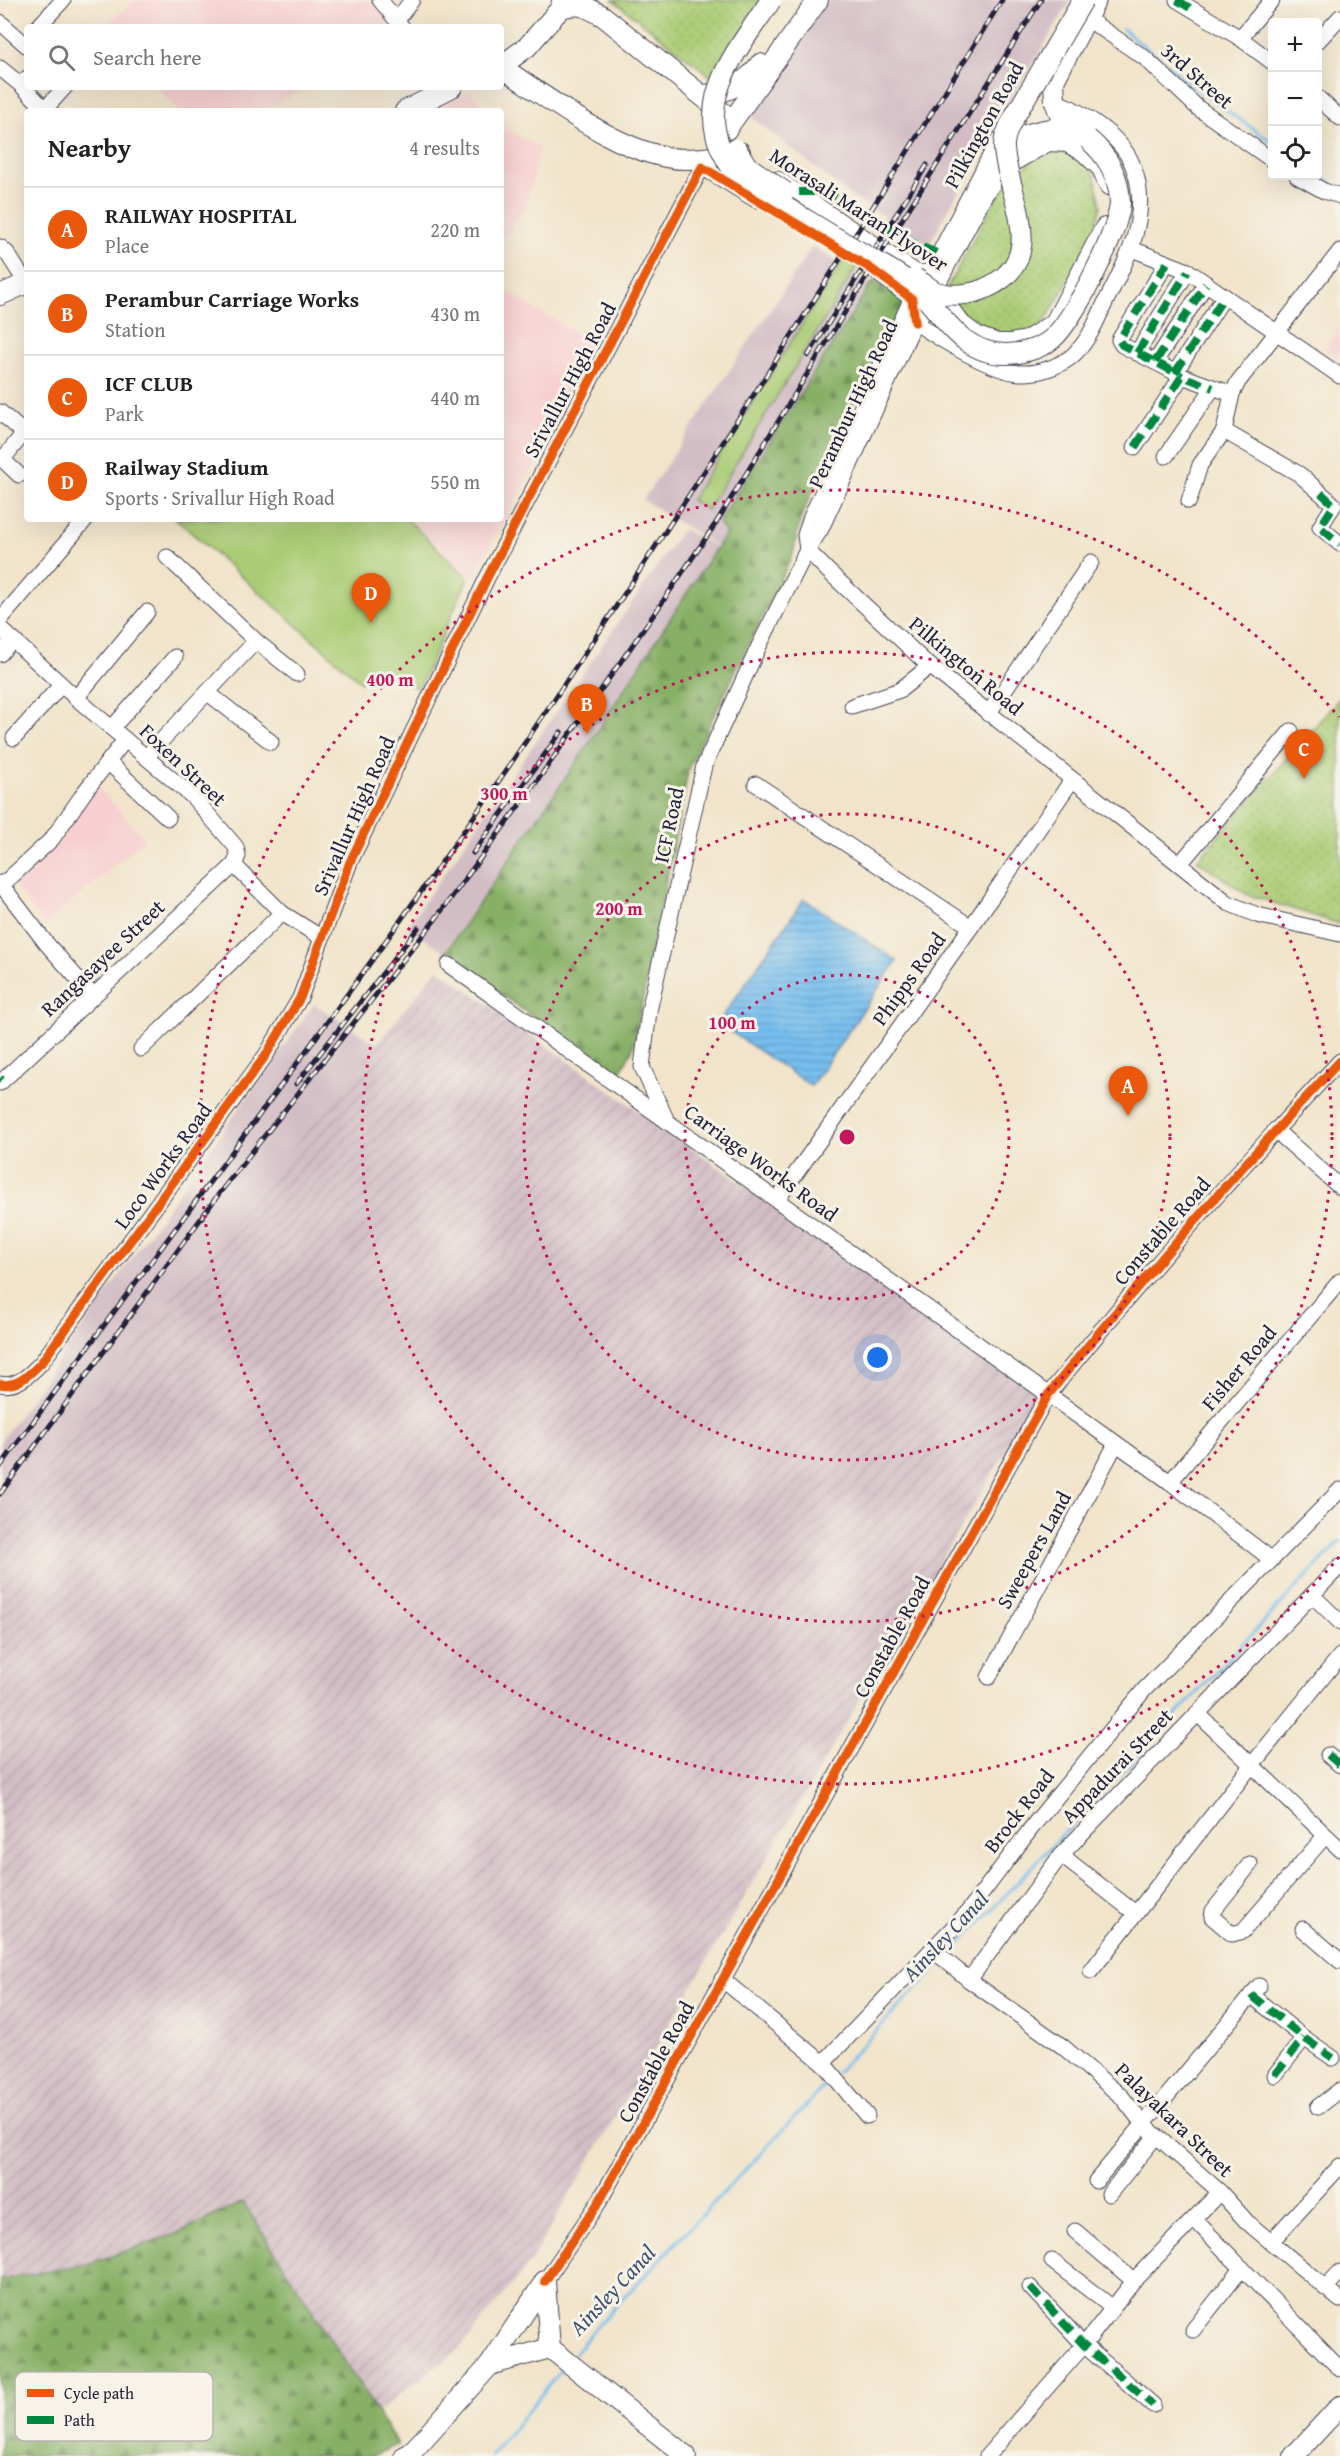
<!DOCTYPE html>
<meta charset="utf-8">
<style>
:root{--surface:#fff;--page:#f6f6f6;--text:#222;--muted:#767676;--line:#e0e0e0;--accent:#ea580c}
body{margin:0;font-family:"Gentium Book Plus",serif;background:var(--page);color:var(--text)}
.controls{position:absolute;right:18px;top:18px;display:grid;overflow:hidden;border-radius:6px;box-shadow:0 6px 24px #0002}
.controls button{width:54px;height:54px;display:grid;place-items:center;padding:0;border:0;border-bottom:2px solid var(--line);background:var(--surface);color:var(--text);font:30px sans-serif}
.you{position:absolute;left:878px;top:1358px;width:21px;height:21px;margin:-15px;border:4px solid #fff;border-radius:50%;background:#1a73e8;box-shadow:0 0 0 9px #1a73e833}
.badge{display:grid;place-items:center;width:39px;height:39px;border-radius:50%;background:var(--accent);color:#fff;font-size:20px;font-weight:700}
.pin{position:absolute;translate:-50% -50px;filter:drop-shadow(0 2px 3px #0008)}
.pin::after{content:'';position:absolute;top:32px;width:21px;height:18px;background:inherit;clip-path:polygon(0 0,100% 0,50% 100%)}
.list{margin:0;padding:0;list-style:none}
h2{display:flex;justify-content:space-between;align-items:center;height:78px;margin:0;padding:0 24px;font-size:26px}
h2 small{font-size:20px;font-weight:400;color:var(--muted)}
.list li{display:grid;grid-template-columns:39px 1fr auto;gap:18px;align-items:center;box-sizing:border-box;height:84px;padding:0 24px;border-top:2px solid var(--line)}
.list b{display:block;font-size:22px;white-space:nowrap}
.list p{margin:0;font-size:20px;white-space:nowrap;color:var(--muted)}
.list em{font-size:20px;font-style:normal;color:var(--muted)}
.icon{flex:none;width:33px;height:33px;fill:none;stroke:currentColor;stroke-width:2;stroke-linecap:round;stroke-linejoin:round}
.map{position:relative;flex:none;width:1340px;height:2456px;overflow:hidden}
.search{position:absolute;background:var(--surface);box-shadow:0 6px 24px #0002;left:24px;top:24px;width:480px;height:66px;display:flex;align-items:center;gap:15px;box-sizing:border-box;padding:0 21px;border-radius:6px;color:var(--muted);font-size:22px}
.panel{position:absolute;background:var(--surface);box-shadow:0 6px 24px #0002;left:24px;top:108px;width:480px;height:414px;border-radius:6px}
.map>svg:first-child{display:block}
.built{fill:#f7cfd0}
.industrial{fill:url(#industrial-furrows)}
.railway{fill:#d2bdc5}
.grass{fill:#aacc74;stroke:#667758;stroke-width:1.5}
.forest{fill:url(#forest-firs);stroke:#546950;stroke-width:1.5}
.park{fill:url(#park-dots);stroke:#667758;stroke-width:1.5}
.water{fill:url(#water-rules);stroke:#4c7095;stroke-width:1.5}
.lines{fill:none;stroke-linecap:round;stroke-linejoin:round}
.stream{stroke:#77bfef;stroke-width:3}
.minor-casing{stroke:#413f50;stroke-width:17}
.major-casing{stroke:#413f50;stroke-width:22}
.minor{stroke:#fff;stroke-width:15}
.major{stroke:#fff;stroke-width:20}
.rail-casing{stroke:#22223b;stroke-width:5}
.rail{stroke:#f7f3e8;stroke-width:3;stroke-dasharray:9;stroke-linecap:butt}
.major-bridge-casing{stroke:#413f50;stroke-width:22;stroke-linecap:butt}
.major-bridge{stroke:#fff;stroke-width:20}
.quiet{stroke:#00873e;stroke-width:8;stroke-dasharray:15 8;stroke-linecap:butt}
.cycleway-casing{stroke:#f7f3e8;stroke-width:13}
.cycleway{stroke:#e8590c;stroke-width:9}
.ring{fill:none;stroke:#c2185b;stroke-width:3;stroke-dasharray:3 6}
.labels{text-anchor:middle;stroke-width:6;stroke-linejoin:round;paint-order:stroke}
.street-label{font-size:21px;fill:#22223b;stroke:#f7f3e8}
.water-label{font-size:22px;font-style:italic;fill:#3c5171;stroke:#f7f3e8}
.key{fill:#f7f3e8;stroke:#b7b4b4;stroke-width:1.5}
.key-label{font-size:16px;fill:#22223b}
.centre{fill:#c2185b;stroke:#f7f3e8;stroke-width:3}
.ring-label{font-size:18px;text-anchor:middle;font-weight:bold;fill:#c2185b;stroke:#f7f3e8;stroke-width:6;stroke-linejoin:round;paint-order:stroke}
</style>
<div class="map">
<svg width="1340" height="2456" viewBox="0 0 1340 2456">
<defs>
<pattern id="industrial-furrows" width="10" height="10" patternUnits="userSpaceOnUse" patternTransform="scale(1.5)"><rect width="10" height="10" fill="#d2bdc5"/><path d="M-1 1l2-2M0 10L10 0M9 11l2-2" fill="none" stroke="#b4a2aa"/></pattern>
<pattern id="forest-firs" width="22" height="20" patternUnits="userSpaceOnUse" patternTransform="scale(1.5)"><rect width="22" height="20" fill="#87b066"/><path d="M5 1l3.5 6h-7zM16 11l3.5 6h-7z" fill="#6e8f55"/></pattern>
<pattern id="park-dots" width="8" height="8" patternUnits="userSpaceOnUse" patternTransform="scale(1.5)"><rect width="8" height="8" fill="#aacc74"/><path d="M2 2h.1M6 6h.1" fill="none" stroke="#92af65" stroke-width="1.8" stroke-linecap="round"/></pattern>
<pattern id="water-rules" width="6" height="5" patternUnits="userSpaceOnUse" patternTransform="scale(1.5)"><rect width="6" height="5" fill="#77bfef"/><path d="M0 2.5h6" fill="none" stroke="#619bc3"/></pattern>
</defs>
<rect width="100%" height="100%" fill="#f7f3e8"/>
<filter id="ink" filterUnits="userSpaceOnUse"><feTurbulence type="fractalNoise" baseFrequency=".0167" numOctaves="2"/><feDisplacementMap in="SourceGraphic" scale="12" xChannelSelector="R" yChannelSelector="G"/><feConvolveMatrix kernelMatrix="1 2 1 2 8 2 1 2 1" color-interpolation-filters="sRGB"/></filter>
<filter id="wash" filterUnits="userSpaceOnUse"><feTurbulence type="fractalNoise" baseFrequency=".008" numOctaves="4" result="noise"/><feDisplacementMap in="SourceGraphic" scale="24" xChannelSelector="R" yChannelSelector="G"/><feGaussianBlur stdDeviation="1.35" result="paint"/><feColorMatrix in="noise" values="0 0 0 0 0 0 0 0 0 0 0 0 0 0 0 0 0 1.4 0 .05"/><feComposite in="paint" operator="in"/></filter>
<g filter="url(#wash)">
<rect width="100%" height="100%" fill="#f1e4ca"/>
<g class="built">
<polygon points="135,0 372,0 396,27 105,27"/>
<polygon points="157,87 309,87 263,111 179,111"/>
<polygon points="470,91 488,111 430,111"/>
<polygon points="501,126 540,148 527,203 505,238 501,235"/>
<polygon points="501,288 601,348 472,578 411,519 501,519"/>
<polygon points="1340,326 1340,357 1326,349"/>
<polygon points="98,787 145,839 44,926 7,874"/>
</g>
<polygon class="industrial" points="438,969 1039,1394 529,2264 458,2350 320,2456 0,2456 0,1530 178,1288"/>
<g class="railway">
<polygon points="829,0 1071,0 981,150 929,245 847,193 744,111"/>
<polygon points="813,246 902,307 739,560 643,500"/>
<polygon points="683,529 725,552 444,951 407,927"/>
<polygon points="314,1004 377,1044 178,1288 0,1530 0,1442"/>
</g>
<g class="grass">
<polygon points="844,258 858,265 707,510 691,500"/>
<polygon points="176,519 407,519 468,578 419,689 374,668 361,682"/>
</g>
<g class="forest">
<polygon points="873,281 906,301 869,369 801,517 793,554 689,767 633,1048 618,1077 444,954 582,754 726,533 718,522"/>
<polygon points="243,2202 398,2445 372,2456 0,2456 0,2280 91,2263 176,2234"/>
</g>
<g class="park">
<polygon points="613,0 766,0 718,82"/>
<polygon points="1063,144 1085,160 1095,176 1101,206 1092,237 1037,336 1007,342 972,326 944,293 1004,184 1050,146"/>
<polygon points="1340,698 1340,924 1246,894 1197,860"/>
</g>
<polygon class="water" points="804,899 897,961 811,1086 718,1023"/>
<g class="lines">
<g class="stream">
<polyline points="1123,29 1200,92 1272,142"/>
<polyline points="1318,174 1338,188"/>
<polyline points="947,1957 1340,1541"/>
<polyline points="837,2072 940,1964"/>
<polyline points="574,2354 597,2326 831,2079"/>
<polyline points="491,2456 562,2369"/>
</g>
</g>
</g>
<g filter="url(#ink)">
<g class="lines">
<g class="minor-casing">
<g id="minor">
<polyline points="380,0 402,27"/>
<polyline points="1177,0 1240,38 1272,62"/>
<polyline points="397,20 412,0"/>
<polyline points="0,22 27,46"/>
<polyline points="1095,24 1145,58 1198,108 1272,160"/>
<polyline points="38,27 63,0"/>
<polyline points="1240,38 1272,0"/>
<polyline points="1318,41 1340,17"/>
<polyline points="0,68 21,85"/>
<polyline points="27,78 21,85 47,111"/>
<polyline points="1318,98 1340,118"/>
<polyline points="45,109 65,87"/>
<polyline points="1297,176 1324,191 1340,196"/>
<polyline points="778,179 916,272 923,273 930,271 999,139"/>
<polyline points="0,247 7,253 26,283"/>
<polyline points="1132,249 1188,271 1340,376"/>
<polyline points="1167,263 1119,340 1122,345 1182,376"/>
<polyline points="867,266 912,299 915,322"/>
<polyline points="911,300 811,517 805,535 807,550 829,572 926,663 1228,903 1257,915 1340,934"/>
<path d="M915,322c23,16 77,50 105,51 17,1 38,-6 51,-16 17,-14 25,-35 34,-54 22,-43 47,-88 28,-137 -7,-19 -23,-33 -39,-44 -13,-8 -24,-17 -39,-20"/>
<polyline points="1137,353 1188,271"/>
<polyline points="1155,362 1206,284"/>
<polyline points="1175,373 1224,297"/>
<polyline points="0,412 24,433 3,459"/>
<polyline points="1224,431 1299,474 1331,502 1334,505 1320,527 1340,544"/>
<polyline points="1135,447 1182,376 1232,394"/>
<polyline points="1166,456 1213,388"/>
<polyline points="0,457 19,475"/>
<polyline points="1189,501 1200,465 1224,431 1232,394 1238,382 1340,251"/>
<polyline points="167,557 256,641 297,674"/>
<polyline points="0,620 86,519"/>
<polyline points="0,628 76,698 193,797 236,847 238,856 234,865 282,913 322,938"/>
<polyline points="0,654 13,640"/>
<polyline points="208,693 271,742"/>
<polyline points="76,698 147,612"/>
<polyline points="852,706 900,690 930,666"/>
<polyline points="988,714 1091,562"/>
<polyline points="112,728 175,657"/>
<polyline points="14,738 61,685"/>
<polyline points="146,757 256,641"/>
<polyline points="108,762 168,818"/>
<polyline points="756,784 971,927"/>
<polyline points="1180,864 1291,731"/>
<polyline points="0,883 46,943 93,996"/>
<polyline points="0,887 52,839 86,790 125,740"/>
<polyline points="449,965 1170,1482 1271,1559"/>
<polyline points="141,1049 282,913"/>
<polyline points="0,1083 234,865"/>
<polyline points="667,1121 642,1067 649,1011 704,766 759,646 807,550 821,529 915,322"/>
<polyline points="1275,1130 1340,1187"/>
<polyline points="777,1200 971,927 1072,780"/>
<path d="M0,1384c17,4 30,-10 41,-21l225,-308 34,-57 50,-136 137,-284 215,-411 54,33"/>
<polyline points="1170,1482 1340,1281"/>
<polyline points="1312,1595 1340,1622"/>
<polyline points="989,1677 1116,1444"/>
<polyline points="1197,1713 1340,1849"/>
<polyline points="1328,1755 1340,1765"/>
<polyline points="1061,1855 1135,1913"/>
<polyline points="1250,1864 1213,1911 1212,1917 1232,1934 1243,1931 1325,1836"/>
<polyline points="1303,1929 1340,1961"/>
<polyline points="932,1949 969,1980 1062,2046 1122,2097 1143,2124 1220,2192 1247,2222 1340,2300"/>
<polyline points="1091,1971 1251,1766 1340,1656"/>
<polyline points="722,1979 823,2063 967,1913 1036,1822 1144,1690 1340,1490"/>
<polyline points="969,1980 1061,1855 1340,1566"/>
<polyline points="1251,1995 1304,2038 1333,2058"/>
<polyline points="823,2063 867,2116"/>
<polyline points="1275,2075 1304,2038"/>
<polyline points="1318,2107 1340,2090"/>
<polyline points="1096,2181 1259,1986"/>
<polyline points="1109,2194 1156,2136"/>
<polyline points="1195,2220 1340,2369"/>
<polyline points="1075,2231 1134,2281"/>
<polyline points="1271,2242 1340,2166"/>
<polyline points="1052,2261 1113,2308"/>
<path d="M545,2281l54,-79 449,-807c93,-116 191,-226 292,-334"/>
<polyline points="1030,2287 1084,2345 1153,2405"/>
<polyline points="1325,2288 1340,2272"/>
<polyline points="1193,2330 1242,2268"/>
<polyline points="987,2456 1084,2345 1137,2277 1220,2192"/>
</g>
</g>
<g class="major-casing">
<g id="major">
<path d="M561,8c20,-6 25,-1 42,8l129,104"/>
<polyline points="501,66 527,47 561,8 562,0"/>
<path d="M501,67c49,32 125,92 184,92 19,0 38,-3 55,-7"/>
<path d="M704,95c23,-2 42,-11 56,-31"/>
<polyline points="405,111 452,87"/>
<polyline points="726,130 818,0"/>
<polyline points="1088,139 1061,117 1055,102 1054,81 1096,0"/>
<path d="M994,149c20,-9 42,-21 65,-20"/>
<polyline points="935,291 961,325 977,337 997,344 1010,344 1027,341 1055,323 1105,228"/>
<polyline points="0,295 27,283"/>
<polyline points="915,322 982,195 1002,167 1048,141 1067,142 1084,151 1102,168 1109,185"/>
<polyline points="545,2281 550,2348 686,2456"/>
<polyline points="490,2365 550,2348"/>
<polyline points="405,2456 410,2454 490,2365 545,2281"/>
<polyline points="1294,2456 1340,2406"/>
</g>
</g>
<use href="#minor" class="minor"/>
<use href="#major" class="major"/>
<g class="rail-casing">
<g id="rail">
<polyline points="808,356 927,165"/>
<polyline points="473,853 561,732"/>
<polyline points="296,1084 418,928"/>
<path d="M0,1467c170,-233 345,-463 509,-701 171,-251 333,-508 493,-766"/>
<polyline points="0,1494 221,1191 434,921 535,784 659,607 716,523 886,245 1041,0"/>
</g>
</g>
<use href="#rail" class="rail"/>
<g class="major-bridge-casing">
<g id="major-bridge">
<path d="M771,0c-25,39 -67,84 -55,134 4,18 17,39 31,50 11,8 24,14 35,21 26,16 52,32 78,47 18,11 38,21 54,34 29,27 46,68 92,68 15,0 34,-5 46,-15 21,-17 68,-110 68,-137 -1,-26 -13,-47 -32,-63"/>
<polyline points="736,149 747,166 785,192"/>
<path d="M915,278c6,4 13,9 19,13 14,6 37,4 50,-2 68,-29 24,-91 20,-140 -1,-10 4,-21 9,-30l70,-119"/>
</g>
</g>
<use href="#major-bridge" class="major-bridge"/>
<g class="quiet">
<polyline points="1177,0 1195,11"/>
<polyline points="799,192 820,192 833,196 908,241 939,254"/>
<polyline points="1167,263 1119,340 1122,345 1182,376"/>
<polyline points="1137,353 1188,271"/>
<polyline points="1155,362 1206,284"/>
<polyline points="1175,373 1224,297"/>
<polyline points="1135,447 1182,376 1213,388"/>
<polyline points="1321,493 1334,505 1320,527 1340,544"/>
<polyline points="0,1078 2,1080"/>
<polyline points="1328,1755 1340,1765"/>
<polyline points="1251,1995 1304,2038 1333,2058"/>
<polyline points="1275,2075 1304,2038"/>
<polyline points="1030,2287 1084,2345 1153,2405"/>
</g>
<g class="cycleway-casing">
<g id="cycleway">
<path d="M0,1384c17,4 30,-10 41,-21l225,-308 34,-57 50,-136 137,-284 215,-411 168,101 42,31 3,23"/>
<path d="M545,2281l54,-79 449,-807c93,-116 191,-226 292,-334"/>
</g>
</g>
<use href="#cycleway" class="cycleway"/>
</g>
</g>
<g class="ring">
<circle cx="847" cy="1137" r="162"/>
<circle cx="847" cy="1137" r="323"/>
<circle cx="847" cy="1137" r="485"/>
<path d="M1339 1557A647 647 0 1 1 1339 717"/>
</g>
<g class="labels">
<g class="street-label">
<text transform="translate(1197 76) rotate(41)" y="7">3rd Street</text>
<text transform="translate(984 125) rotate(-61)" y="7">Pilkington Road</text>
<text transform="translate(859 210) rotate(33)" y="7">Morasali Maran Flyover</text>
<text transform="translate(570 380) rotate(-62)" y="7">Srivallur High Road</text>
<text transform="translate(853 404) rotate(-65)" y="7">Perambur High Road</text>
<text transform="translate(966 666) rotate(40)" y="7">Pilkington Road</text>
<text transform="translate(183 765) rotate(43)" y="7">Foxen Street</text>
<text transform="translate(354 816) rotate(-66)" y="7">Srivallur High Road</text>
<text transform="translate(669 825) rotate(-78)" y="7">ICF Road</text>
<text transform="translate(103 958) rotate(-43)" y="7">Rangasayee Street</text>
<text transform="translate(909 979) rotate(-54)" y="7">Phipps Road</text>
<text transform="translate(761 1163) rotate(36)" y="7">Carriage Works Road</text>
<text transform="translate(163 1166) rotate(-54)" y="7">Loco Works Road</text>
<text transform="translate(1162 1231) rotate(-49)" y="7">Constable Road</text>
<text transform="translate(1239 1368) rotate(-50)" y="7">Fisher Road</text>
<text transform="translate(1034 1550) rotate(-61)" y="7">Sweepers Land</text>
<text transform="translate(892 1637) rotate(-61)" y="7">Constable Road</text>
<text transform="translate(1117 1766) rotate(-46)" y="7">Appadurai Street</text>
<text transform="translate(1019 1811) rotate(-52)" y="7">Brock Road</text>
<text transform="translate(656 2062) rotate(-61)" y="7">Constable Road</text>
<text transform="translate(1174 2120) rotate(44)" y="7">Palayakara Street</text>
</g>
<g class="water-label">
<text transform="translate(945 1936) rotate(-47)" y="8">Ainsley Canal</text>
<text transform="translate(612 2290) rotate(-47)" y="8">Ainsley Canal</text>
</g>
</g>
<rect x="15" y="2372" width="198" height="69" rx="9" class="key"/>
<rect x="27" y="2389" width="27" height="8" fill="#e8590c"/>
<rect x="27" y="2416" width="27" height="8" fill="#00873e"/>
<g class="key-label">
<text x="64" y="2399">Cycle path</text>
<text x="64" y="2426">Path</text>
</g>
<circle cx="847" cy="1137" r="9" class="centre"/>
<g class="ring-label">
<text x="390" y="686">400 m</text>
<text x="504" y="800">300 m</text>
<text x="619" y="915">200 m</text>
<text x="732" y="1029">100 m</text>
</g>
</svg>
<div class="controls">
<button>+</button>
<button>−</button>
<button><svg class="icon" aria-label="locate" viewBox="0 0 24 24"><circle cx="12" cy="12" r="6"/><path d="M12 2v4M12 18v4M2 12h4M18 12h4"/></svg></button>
</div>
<div class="you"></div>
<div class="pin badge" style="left:1128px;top:1116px">A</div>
<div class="pin badge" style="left:587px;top:734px">B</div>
<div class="pin badge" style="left:1304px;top:779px">C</div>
<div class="pin badge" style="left:371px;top:623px">D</div>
<div class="search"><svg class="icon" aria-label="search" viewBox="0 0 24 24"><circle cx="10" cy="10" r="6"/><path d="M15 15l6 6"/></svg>Search here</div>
<section class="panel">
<h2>Nearby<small>4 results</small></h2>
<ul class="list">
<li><span class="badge">A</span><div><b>RAILWAY HOSPITAL</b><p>Place</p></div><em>220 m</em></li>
<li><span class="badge">B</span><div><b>Perambur Carriage Works</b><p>Station</p></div><em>430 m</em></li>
<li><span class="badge">C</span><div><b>ICF CLUB</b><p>Park</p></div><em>440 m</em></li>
<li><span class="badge">D</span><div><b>Railway Stadium</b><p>Sports · Srivallur High Road</p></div><em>550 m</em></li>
</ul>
</section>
</div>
